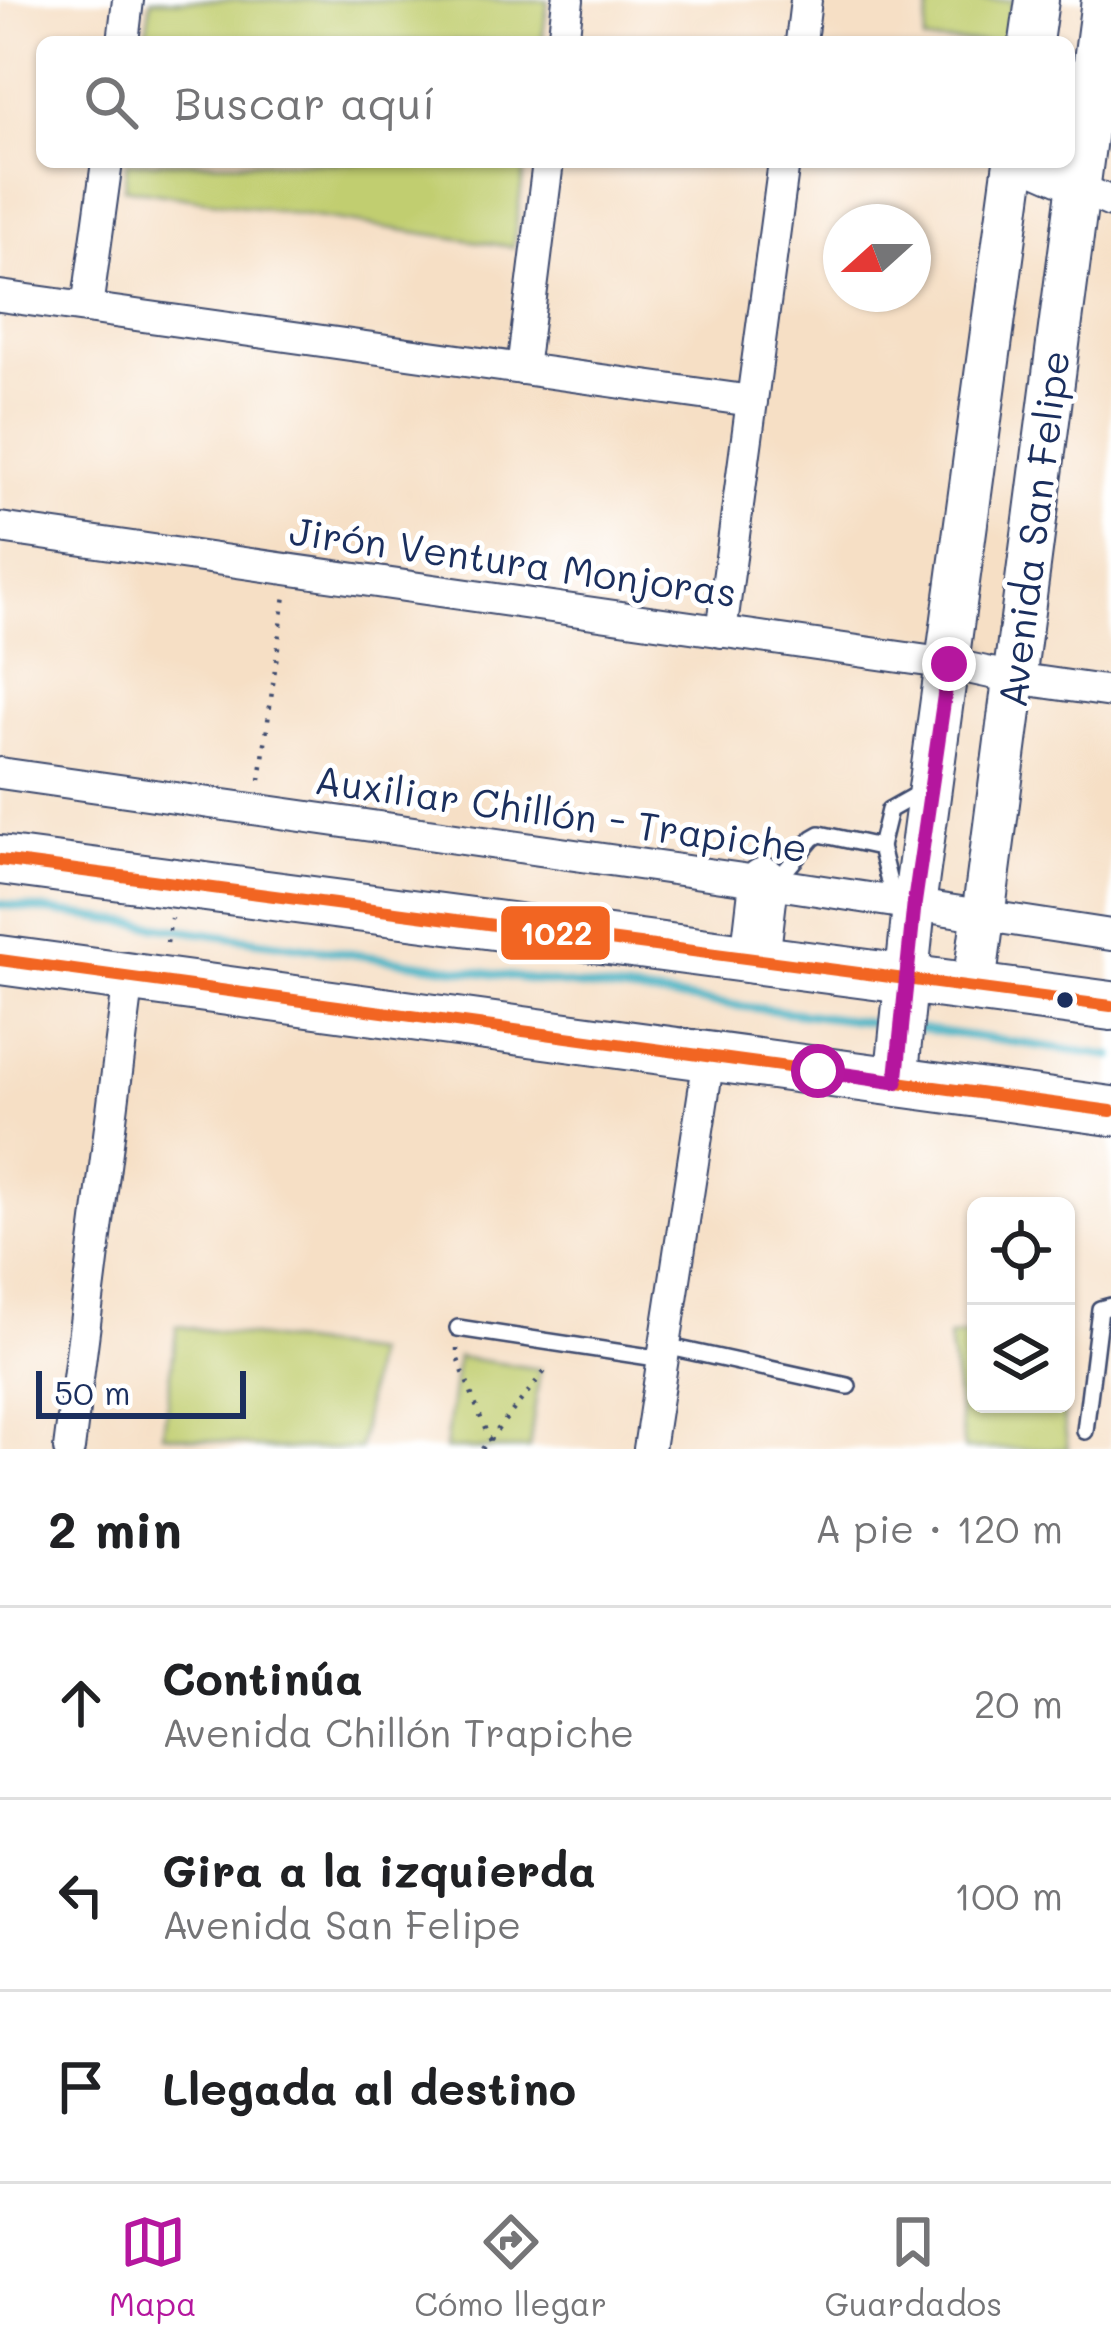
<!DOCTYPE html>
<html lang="es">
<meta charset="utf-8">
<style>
:root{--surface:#fff;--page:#f6f6f6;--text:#202124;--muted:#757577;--line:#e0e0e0;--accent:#b5179e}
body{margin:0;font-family:Mali,sans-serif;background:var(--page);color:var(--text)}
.controls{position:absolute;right:36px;bottom:36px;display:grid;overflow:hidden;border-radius:18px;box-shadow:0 3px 9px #0004}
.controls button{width:108px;height:108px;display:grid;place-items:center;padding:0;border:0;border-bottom:3px solid var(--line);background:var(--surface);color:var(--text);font:60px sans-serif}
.compass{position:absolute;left:823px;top:204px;width:108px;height:108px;border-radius:50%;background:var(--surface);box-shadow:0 3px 9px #0004;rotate:249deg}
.scale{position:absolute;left:36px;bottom:30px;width:210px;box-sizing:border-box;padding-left:12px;border:6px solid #1b2f5e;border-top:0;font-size:33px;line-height:42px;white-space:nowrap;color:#1b2f5e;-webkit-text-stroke:9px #fff;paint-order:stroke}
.stop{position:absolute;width:36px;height:36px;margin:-27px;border:9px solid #b5179e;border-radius:50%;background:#fff}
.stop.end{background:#b5179e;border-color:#fff;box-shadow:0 3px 12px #0008}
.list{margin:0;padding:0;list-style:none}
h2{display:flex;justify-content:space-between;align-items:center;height:156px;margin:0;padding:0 48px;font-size:51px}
h2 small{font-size:39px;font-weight:400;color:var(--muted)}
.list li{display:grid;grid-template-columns:78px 1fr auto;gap:36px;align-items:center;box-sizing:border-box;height:192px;padding:0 48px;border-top:3px solid var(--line)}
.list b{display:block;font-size:45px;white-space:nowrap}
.list p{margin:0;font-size:39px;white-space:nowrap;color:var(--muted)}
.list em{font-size:39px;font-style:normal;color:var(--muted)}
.icon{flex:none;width:66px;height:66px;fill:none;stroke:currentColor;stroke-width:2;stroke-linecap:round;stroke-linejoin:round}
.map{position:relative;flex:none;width:1111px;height:1449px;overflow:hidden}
.search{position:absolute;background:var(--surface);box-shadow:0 3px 9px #0004;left:36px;right:36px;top:36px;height:132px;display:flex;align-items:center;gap:30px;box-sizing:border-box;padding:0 42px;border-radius:18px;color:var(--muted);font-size:45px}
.sheet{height:732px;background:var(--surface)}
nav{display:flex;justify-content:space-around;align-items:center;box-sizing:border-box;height:168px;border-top:3px solid var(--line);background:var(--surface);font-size:33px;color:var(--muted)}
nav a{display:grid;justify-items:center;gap:6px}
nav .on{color:var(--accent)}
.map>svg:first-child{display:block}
.green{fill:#c1ce70;stroke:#6e7e67;stroke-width:3}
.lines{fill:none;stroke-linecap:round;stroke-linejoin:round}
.stream{stroke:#40adbe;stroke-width:9}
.lane-casing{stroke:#3c496d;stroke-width:20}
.street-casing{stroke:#3c496d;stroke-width:34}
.secondary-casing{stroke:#3c496d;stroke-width:46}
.primary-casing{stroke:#3c496d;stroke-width:52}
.path{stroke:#3c496d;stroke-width:4.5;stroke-dasharray:3 9;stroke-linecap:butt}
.lane{stroke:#fff;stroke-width:15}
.street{stroke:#fff;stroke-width:30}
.secondary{stroke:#fff;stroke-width:42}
.primary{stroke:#fff;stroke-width:48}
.bus-1-casing{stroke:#fff;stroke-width:21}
.bus-1{stroke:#f26522;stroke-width:12}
.route{stroke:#b5179e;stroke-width:15}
.bus-dot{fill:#1b2f5e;stroke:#fff;stroke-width:4.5}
.labels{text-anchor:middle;stroke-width:10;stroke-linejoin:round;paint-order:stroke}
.street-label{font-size:39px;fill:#1b2f5e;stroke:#fff}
.line-badge{stroke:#fff;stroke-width:4.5}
.badge-label{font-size:33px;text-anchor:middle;font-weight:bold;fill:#fff}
</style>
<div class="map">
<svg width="1111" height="1449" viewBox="0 0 1111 1449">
<rect width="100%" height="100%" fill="#fff"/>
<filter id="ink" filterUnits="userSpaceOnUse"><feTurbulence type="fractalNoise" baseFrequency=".00833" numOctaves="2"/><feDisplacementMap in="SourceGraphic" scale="24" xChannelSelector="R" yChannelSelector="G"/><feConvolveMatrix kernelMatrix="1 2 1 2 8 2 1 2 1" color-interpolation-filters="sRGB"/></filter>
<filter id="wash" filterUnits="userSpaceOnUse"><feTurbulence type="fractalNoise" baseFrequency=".004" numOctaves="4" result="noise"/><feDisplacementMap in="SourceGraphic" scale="48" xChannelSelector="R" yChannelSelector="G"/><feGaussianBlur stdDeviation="2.7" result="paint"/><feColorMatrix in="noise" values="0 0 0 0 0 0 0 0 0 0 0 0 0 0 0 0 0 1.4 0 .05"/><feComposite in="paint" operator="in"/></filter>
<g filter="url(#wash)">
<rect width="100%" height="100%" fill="#f6dfc5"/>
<g class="green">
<polygon points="151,0 548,0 542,42 145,42"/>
<polygon points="930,0 1013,0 1007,42 924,42"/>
<polygon points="127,162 525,162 513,247 124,188"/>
<polygon points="177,1326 373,1353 360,1449 270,1449 163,1434"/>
<polygon points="976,1334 976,1404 1062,1404 1068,1449 964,1449 949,1337"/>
<polygon points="457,1357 540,1369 529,1449 445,1449"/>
</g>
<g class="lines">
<g class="stream">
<polyline points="0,904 555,983 892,1025"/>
<polyline points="915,1028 1111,1056"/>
</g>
</g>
</g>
<g filter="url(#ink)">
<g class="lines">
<g class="lane-casing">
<g id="lane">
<polyline points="880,847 889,810 921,792"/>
<polyline points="774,884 813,838 820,834 880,847 894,902"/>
<polyline points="458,1328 663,1359"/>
<polyline points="665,1346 848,1386"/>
<polyline points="1085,1431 1100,1309 1111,1306"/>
</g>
</g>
<g class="street-casing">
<g id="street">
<polyline points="123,42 128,0"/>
<polyline points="563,42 568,0"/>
<polyline points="801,42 806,0"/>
<polyline points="1019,162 1111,202"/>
<polyline points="0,296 752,401"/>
<polyline points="87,308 107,162"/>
<polyline points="522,369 548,162"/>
<polyline points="0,528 949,664 1014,678 1111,692"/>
<polyline points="721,632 784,162"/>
<polyline points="0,773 764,882 1111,935"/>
<polyline points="69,1449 129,978"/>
<polyline points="649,1449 709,1058"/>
</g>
</g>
<g class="secondary-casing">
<g id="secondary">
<polyline points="1031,42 1037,0"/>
<polyline points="974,986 1103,0"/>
<polyline points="896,1082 914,906 1015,162"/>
</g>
</g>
<g class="primary-casing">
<g id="primary">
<polyline points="0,860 1111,1006"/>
<polyline points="755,959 764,882"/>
<polyline points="0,960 1111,1111"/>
</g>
</g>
<g class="path">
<polyline points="260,780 285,595"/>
<polyline points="167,943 171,918"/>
<polyline points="457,1348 457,1357 493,1449"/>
<polyline points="482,1449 544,1372 545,1365"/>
</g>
<use href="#lane" class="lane"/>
<use href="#street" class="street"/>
<use href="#secondary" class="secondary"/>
<use href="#primary" class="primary"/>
<g class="bus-1-casing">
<g id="bus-1">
<polyline points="0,860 1111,1006"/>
<polyline points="0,960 1111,1111"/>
</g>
</g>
<use href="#bus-1" class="bus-1"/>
</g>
</g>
<g class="lines" filter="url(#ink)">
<polyline class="route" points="818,1071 896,1082 914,906 949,664"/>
</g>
<circle class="bus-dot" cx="1065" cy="1000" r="10"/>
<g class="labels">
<g class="street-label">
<text transform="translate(1034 529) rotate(-83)" y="14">Avenida San Felipe</text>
<text transform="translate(513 562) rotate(8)" y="14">Jirón Ventura Monjoras</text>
<text transform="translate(561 814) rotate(8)" y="14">Auxiliar Chillón - Trapiche</text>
</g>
</g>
<rect class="line-badge" x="499" y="904" width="113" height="58" rx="12" fill="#f26522"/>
<g class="badge-label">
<text x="556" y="945">1022</text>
</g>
</svg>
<div class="controls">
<button><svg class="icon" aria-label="locate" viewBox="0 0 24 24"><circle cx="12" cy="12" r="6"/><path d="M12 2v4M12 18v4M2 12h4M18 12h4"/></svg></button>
<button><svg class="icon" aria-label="layers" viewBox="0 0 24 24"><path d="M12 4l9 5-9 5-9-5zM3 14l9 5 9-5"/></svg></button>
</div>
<svg class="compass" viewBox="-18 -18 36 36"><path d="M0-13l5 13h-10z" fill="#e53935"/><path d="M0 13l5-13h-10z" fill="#757577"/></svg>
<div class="scale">50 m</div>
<div class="stop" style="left:818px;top:1071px"></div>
<div class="stop end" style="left:949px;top:664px"></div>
<div class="search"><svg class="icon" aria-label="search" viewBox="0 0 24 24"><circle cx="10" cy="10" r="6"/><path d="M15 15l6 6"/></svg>Buscar aquí</div>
</div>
<section class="sheet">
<h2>2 min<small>A pie · 120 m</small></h2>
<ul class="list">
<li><svg class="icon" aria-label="ahead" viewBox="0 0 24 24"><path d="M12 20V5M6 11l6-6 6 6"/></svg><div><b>Continúa</b><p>Avenida Chillón Trapiche</p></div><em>20 m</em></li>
<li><svg class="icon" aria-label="left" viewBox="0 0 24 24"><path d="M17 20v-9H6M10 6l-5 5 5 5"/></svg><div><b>Gira a la izquierda</b><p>Avenida San Felipe</p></div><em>100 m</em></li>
<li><svg class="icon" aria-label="arrive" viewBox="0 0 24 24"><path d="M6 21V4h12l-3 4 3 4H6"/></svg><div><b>Llegada al destino</b></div></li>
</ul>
</section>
<nav>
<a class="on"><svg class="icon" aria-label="map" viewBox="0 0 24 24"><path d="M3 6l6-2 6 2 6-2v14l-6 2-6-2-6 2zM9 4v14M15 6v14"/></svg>Mapa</a>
<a><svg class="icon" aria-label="directions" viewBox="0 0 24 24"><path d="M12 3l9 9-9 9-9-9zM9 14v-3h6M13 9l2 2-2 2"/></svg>Cómo llegar</a>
<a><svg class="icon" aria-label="saved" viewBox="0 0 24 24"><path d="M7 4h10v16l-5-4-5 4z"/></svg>Guardados</a>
</nav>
